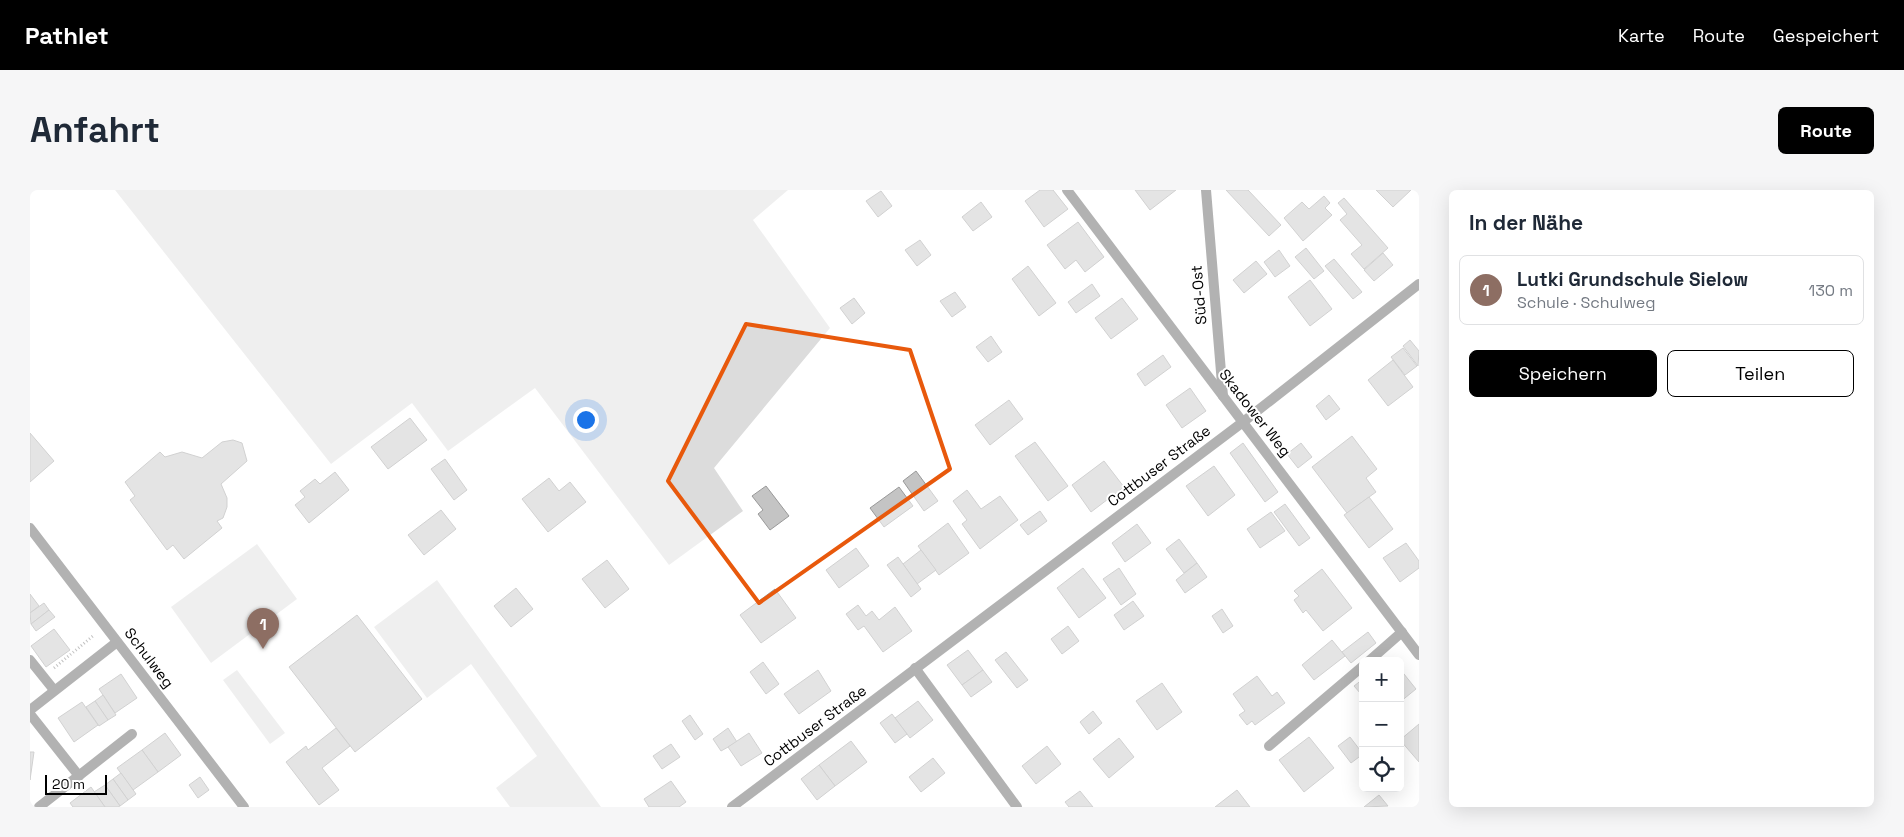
<!DOCTYPE html>
<html lang="de">
<meta charset="utf-8">
<style>
:root{--surface:#fff;--page:#f6f6f7;--text:#1f2937;--muted:#747a83;--line:#e0e1e3;--accent:#000}
body{margin:0;font-family:"Space Grotesk",sans-serif;background:var(--page);color:var(--text)}
.controls{position:absolute;right:15px;bottom:15px;display:grid;overflow:hidden;border-radius:8px;box-shadow:0 5px 20px #0002}
.controls button{width:45px;height:45px;display:grid;place-items:center;padding:0;border:0;border-bottom:1px solid var(--line);background:var(--surface);color:var(--text);font:25px sans-serif}
.scale{position:absolute;left:15px;bottom:12px;width:62px;box-sizing:border-box;padding-left:5px;border:2px solid #000;border-top:0;font-size:14px;line-height:18px;white-space:nowrap;color:#000;-webkit-text-stroke:4px #fff;paint-order:stroke}
.you{position:absolute;left:555px;top:229px;width:18px;height:18px;margin:-12px;border:4px solid #fff;border-radius:50%;background:#1a73e8;box-shadow:0 0 0 8px #1a73e833}
.badge{display:grid;place-items:center;width:32px;height:32px;border-radius:50%;background:var(--accent);color:#fff;font-size:16px;font-weight:700}
.pin{position:absolute;translate:-50% -41px;filter:drop-shadow(0 1px 2px #0008)}
.pin::after{content:'';position:absolute;top:26px;width:18px;height:15px;background:inherit;clip-path:polygon(0 0,100% 0,50% 100%)}
.list{margin:0;padding:0;list-style:none}
h2{display:flex;justify-content:space-between;align-items:center;height:65px;margin:0;padding:0 20px;font-size:21px}
h2 small{font-size:16px;font-weight:400;color:var(--muted)}
.list li{display:grid;grid-template-columns:32px 1fr auto;gap:15px;align-items:center;box-sizing:border-box;height:70px;margin:0 10px 10px;padding:0 10px;border:1px solid var(--line);border-radius:8px}
.list b{display:block;font-size:19px;white-space:nowrap}
.list p{margin:0;font-size:16px;white-space:nowrap;color:var(--muted)}
.list em{font-size:16px;font-style:normal;color:var(--muted)}
.actions{display:flex;gap:10px;padding:15px 20px}
.actions a{flex:1;padding:11px 0;border:1px solid var(--accent);border-radius:8px;text-align:center;font-size:18px;color:var(--accent)}
.actions .main{background:var(--accent);color:#fff}
.icon{flex:none;width:28px;height:28px;fill:none;stroke:currentColor;stroke-width:2;stroke-linecap:round;stroke-linejoin:round}
.map{position:relative;flex:none;width:1389px;height:617px;overflow:hidden;border-radius:8px}
header{display:flex;align-items:center;gap:30px;box-sizing:border-box;height:70px;padding:0 25px;background:var(--accent);color:#fff}
header strong{font-size:24px}
nav{display:flex;gap:28px;margin-inline-start:auto;font-size:18px}
.intro{display:flex;align-items:center;justify-content:space-between;box-sizing:border-box;height:120px;padding:0 30px}
h1{margin:0;font-size:35px}
.button{padding:12px 22px;border-radius:8px;background:var(--accent);color:#fff;font-size:18px;font-weight:700}
main{display:flex;gap:30px;padding:0 30px}
aside{flex:1;background:var(--surface);border-radius:8px;box-shadow:0 5px 20px #0002}
.map>svg:first-child{display:block}
.green{fill:#dcdcdc}
.building{fill:#c4c4c4;stroke:#999}
.lines{fill:none;stroke-linecap:round;stroke-linejoin:round}
.path{stroke:#777;stroke-width:3;stroke-dasharray:1 2.5;stroke-linecap:butt}
.service{stroke:#555;stroke-width:10}
.minor{stroke:#555;stroke-width:10}
.marked{fill:none;stroke:#e8590c;stroke-width:4;stroke-linejoin:round}
.labels{text-anchor:middle;stroke-width:4;stroke-linejoin:round;paint-order:stroke}
.street-label{font-size:15px;fill:#000;stroke:#fff}
</style>
<header>
<strong>Pathlet</strong>
<nav><a>Karte</a><a>Route</a><a>Gespeichert</a></nav>
</header>
<div class="intro"><h1>Anfahrt</h1><a class="button">Route</a></div>
<main>
<div class="map">
<svg width="1389" height="617" viewBox="0 0 1389 617">
<rect width="100%" height="100%" fill="#fff"/>
<g class="green">
<polygon points="85,0 758,0 723,30 800,138 684,278 713,321 639,375 505,198 418,261 382,213 301,274"/>
<polygon points="227,354 267,409 181,473 141,417"/>
<polygon points="407,390 571,617 480,617 466,598 507,566 441,474 397,508 344,437"/>
<polygon points="207,480 255,543 240,554 193,490"/>
</g>
<g class="building">
<polygon points="1010,0 1023,0 1038,19 1014,37 995,11"/>
<polygon points="1105,0 1146,0 1120,20"/>
<polygon points="1196,0 1218,0 1251,35 1239,46"/>
<polygon points="1346,0 1381,0 1363,17"/>
<polygon points="851,1 862,16 848,27 836,11"/>
<polygon points="1294,6 1300,13 1295,18 1302,25 1273,51 1254,28 1272,12 1279,19"/>
<polygon points="1314,8 1358,58 1334,79 1321,64 1332,55 1310,30 1317,24 1308,13"/>
<polygon points="951,12 962,27 943,41 932,27"/>
<polygon points="1048,32 1074,67 1055,82 1046,70 1035,79 1017,55"/>
<polygon points="890,50 901,65 887,76 875,60"/>
<polygon points="1276,58 1294,81 1284,89 1265,67"/>
<polygon points="1249,60 1260,76 1245,87 1234,72"/>
<polygon points="1353,63 1363,75 1344,91 1334,80"/>
<polygon points="1304,69 1332,102 1323,109 1295,76"/>
<polygon points="1226,71 1237,84 1214,103 1203,90"/>
<polygon points="998,76 1026,113 1009,126 982,89"/>
<polygon points="1280,90 1302,119 1280,136 1258,107"/>
<polygon points="1062,94 1070,106 1046,123 1038,112"/>
<polygon points="925,102 936,117 922,127 910,111"/>
<polygon points="824,108 835,123 822,134 810,118"/>
<polygon points="1092,108 1108,129 1081,149 1065,128"/>
<polygon points="961,146 972,162 958,172 946,157"/>
<polygon points="1380,150 1389,161 1388,176 1373,156"/>
<polygon points="1373,158 1387,176 1375,185 1361,167"/>
<polygon points="1133,165 1141,177 1115,196 1107,184"/>
<polygon points="1363,170 1383,197 1358,216 1338,190"/>
<polygon points="1160,198 1176,221 1152,238 1136,215"/>
<polygon points="1299,205 1310,219 1296,230 1286,216"/>
<polygon points="979,210 993,229 960,255 945,235"/>
<polygon points="380,228 397,250 358,279 341,257"/>
<polygon points="0,243 24,271 0,292"/>
<polygon points="1322,246 1347,279 1336,288 1346,302 1317,323 1282,277"/>
<polygon points="203,250 212,253 217,271 191,294 197,308 197,317 193,328 187,331 192,338 154,369 143,355 137,360 100,310 105,306 95,292 130,262 135,267 152,262 172,268 192,252"/>
<polygon points="1005,252 1038,296 1018,311 985,266"/>
<polygon points="1213,253 1248,302 1235,312 1200,263"/>
<polygon points="1271,253 1282,267 1268,278 1257,264"/>
<polygon points="415,269 437,300 424,310 401,279"/>
<polygon points="1074,271 1094,297 1061,322 1042,295"/>
<polygon points="1184,276 1205,305 1178,326 1156,296"/>
<polygon points="886,281 908,311 894,321 873,291"/>
<polygon points="305,282 319,300 279,333 265,315 275,307 270,301 285,289 290,294"/>
<polygon points="519,288 529,301 540,292 556,312 518,342 492,309"/>
<polygon points="736,296 759,326 740,340 728,324 733,320 722,306"/>
<polygon points="869,297 883,316 854,337 840,318"/>
<polygon points="937,300 951,319 970,306 988,330 950,359 932,334 937,330 923,311"/>
<polygon points="1339,307 1363,339 1339,358 1314,325"/>
<polygon points="1255,314 1280,348 1269,356 1244,322"/>
<polygon points="411,320 426,339 394,365 378,345"/>
<polygon points="1010,321 1017,331 998,345 990,335"/>
<polygon points="1241,322 1255,341 1230,358 1217,339"/>
<polygon points="918,333 939,363 909,385 888,356"/>
<polygon points="1107,334 1121,353 1095,372 1082,353"/>
<polygon points="1149,349 1167,373 1154,383 1136,359"/>
<polygon points="1376,353 1389,371 1389,378 1370,392 1353,368"/>
<polygon points="826,358 839,376 809,398 796,380"/>
<polygon points="891,360 906,380 887,394 873,374"/>
<polygon points="868,367 891,399 881,407 857,375"/>
<polygon points="577,370 599,399 575,418 552,389"/>
<polygon points="1167,373 1177,387 1155,403 1146,390"/>
<polygon points="1053,378 1076,408 1049,428 1027,398"/>
<polygon points="1089,378 1106,404 1091,415 1073,389"/>
<polygon points="1292,379 1322,418 1293,441 1276,420 1273,423 1264,410 1269,406 1264,401"/>
<polygon points="486,398 503,419 481,437 464,416"/>
<polygon points="745,399 766,428 731,453 710,425"/>
<polygon points="0,404 9,416 0,423"/>
<polygon points="1103,411 1114,426 1094,440 1084,425"/>
<polygon points="14,413 19,420 1,434 0,423"/>
<polygon points="828,415 836,426 842,421 849,430 865,417 882,441 853,462 834,436 828,440 816,424"/>
<polygon points="1192,419 1203,436 1193,443 1182,426"/>
<polygon points="19,420 25,427 6,441 1,434"/>
<polygon points="327,425 392,509 325,562 259,477"/>
<polygon points="1038,436 1049,451 1032,464 1021,449"/>
<polygon points="24,439 40,460 16,477 1,456"/>
<polygon points="1338,442 1346,453 1321,473 1312,462"/>
<polygon points="1302,450 1315,466 1284,490 1272,475"/>
<polygon points="938,460 953,480 932,495 917,475"/>
<polygon points="976,462 998,490 987,498 965,470"/>
<polygon points="733,472 749,494 736,504 720,482"/>
<polygon points="1370,479 1386,499 1370,512"/>
<polygon points="788,480 801,501 769,524 754,504"/>
<polygon points="953,480 962,492 941,507 932,495"/>
<polygon points="91,484 107,508 85,523 69,499"/>
<polygon points="1227,486 1242,506 1247,502 1255,513 1225,535 1222,531 1217,535 1209,525 1215,521 1203,504"/>
<polygon points="1333,489 1333,503 1331,504 1324,496"/>
<polygon points="1132,493 1152,522 1127,540 1106,511"/>
<polygon points="73,505 86,525 78,530 65,511"/>
<polygon points="65,511 78,530 69,536 56,517"/>
<polygon points="888,511 903,530 880,548 865,528"/>
<polygon points="52,512 68,535 44,552 28,528"/>
<polygon points="1063,521 1072,533 1059,544 1050,532"/>
<polygon points="862,524 877,544 865,553 850,533"/>
<polygon points="660,525 673,544 665,550 652,531"/>
<polygon points="1389,534 1389,572 1370,550"/>
<polygon points="306,538 320,556 292,578 309,600 289,615 256,572 276,556 278,560"/>
<polygon points="698,538 707,552 691,561 683,549"/>
<polygon points="135,543 151,565 128,582 112,560"/>
<polygon points="719,543 732,563 711,576 698,557"/>
<polygon points="1279,547 1304,578 1274,602 1249,570"/>
<polygon points="1320,547 1333,564 1321,573 1308,556"/>
<polygon points="1089,548 1104,567 1079,588 1063,569"/>
<polygon points="821,551 837,572 805,596 789,575"/>
<polygon points="641,554 650,567 632,579 623,566"/>
<polygon points="1017,556 1031,574 1006,594 992,576"/>
<polygon points="112,560 128,582 103,600 87,578"/>
<polygon points="0,562 4,562 0,590"/>
<polygon points="903,568 915,583 891,602 879,587"/>
<polygon points="789,575 805,596 787,610 771,589"/>
<polygon points="91,583 106,604 98,610 83,589"/>
<polygon points="170,587 179,600 168,608 159,595"/>
<polygon points="83,589 98,610 90,616 75,595"/>
<polygon points="641,591 656,612 649,617 619,617 614,609"/>
<polygon points="75,595 90,616 88,617 75,617 64,602"/>
<polygon points="61,597 75,617 43,617 40,613"/>
<polygon points="1207,600 1220,617 1185,617"/>
<polygon points="1050,601 1063,617 1039,617 1035,612"/>
<polygon points="1349,605 1358,616 1334,617"/>
</g>
<g class="lines">
<polyline class="path" points="24,478 63,446"/>
<g class="service">
<polyline points="0,470 24,500"/>
<polyline points="1339,471 1372,442"/>
<polyline points="885,478 987,617"/>
<polyline points="0,524 49,586"/>
<polyline points="1239,556 1333,476"/>
<polyline points="9,617 102,544"/>
</g>
<g class="minor">
<polyline points="1037,0 1389,465"/>
<polyline points="1176,0 1193,206"/>
<polyline points="0,338 214,617"/>
<polyline points="0,520 87,452"/>
<polyline points="702,617 1213,232 1389,94"/>
</g>
</g>
<path d="M0 0H1389V617H0ZM716,134l164,26 40,119 -191,134 -91,-122z" fill="#fff" fill-opacity=".55" fill-rule="evenodd"/>
<path class="marked" d="M716,134l164,26 40,119 -191,134 -91,-122z"/>
<g class="labels">
<g class="street-label">
<text transform="translate(1169 105) rotate(-95)" y="5">Süd-Ost</text>
<text transform="translate(1225 223) rotate(52)" y="5">Skadower Weg</text>
<text transform="translate(1129 276) rotate(-37)" y="5">Cottbuser Straße</text>
<text transform="translate(119 468) rotate(53)" y="5">Schulweg</text>
<text transform="translate(785 536) rotate(-37)" y="5">Cottbuser Straße</text>
</g>
</g>
</svg>
<div class="controls">
<button>+</button>
<button>−</button>
<button><svg class="icon" aria-label="locate" viewBox="0 0 24 24"><circle cx="12" cy="12" r="6"/><path d="M12 2v4M12 18v4M2 12h4M18 12h4"/></svg></button>
</div>
<div class="scale">20 m</div>
<div class="you"></div>
<div class="pin badge" style="left:233px;top:459px;background:#8d6e63">1</div>
</div>
<aside>
<h2>In der Nähe<small></small></h2>
<ul class="list">
<li><span class="badge" style="background:#8d6e63">1</span><div><b>Lutki Grundschule Sielow</b><p>Schule · Schulweg</p></div><em>130 m</em></li>
</ul>
<div class="actions"><a class="main">Speichern</a><a>Teilen</a></div>
</aside>
</main>
